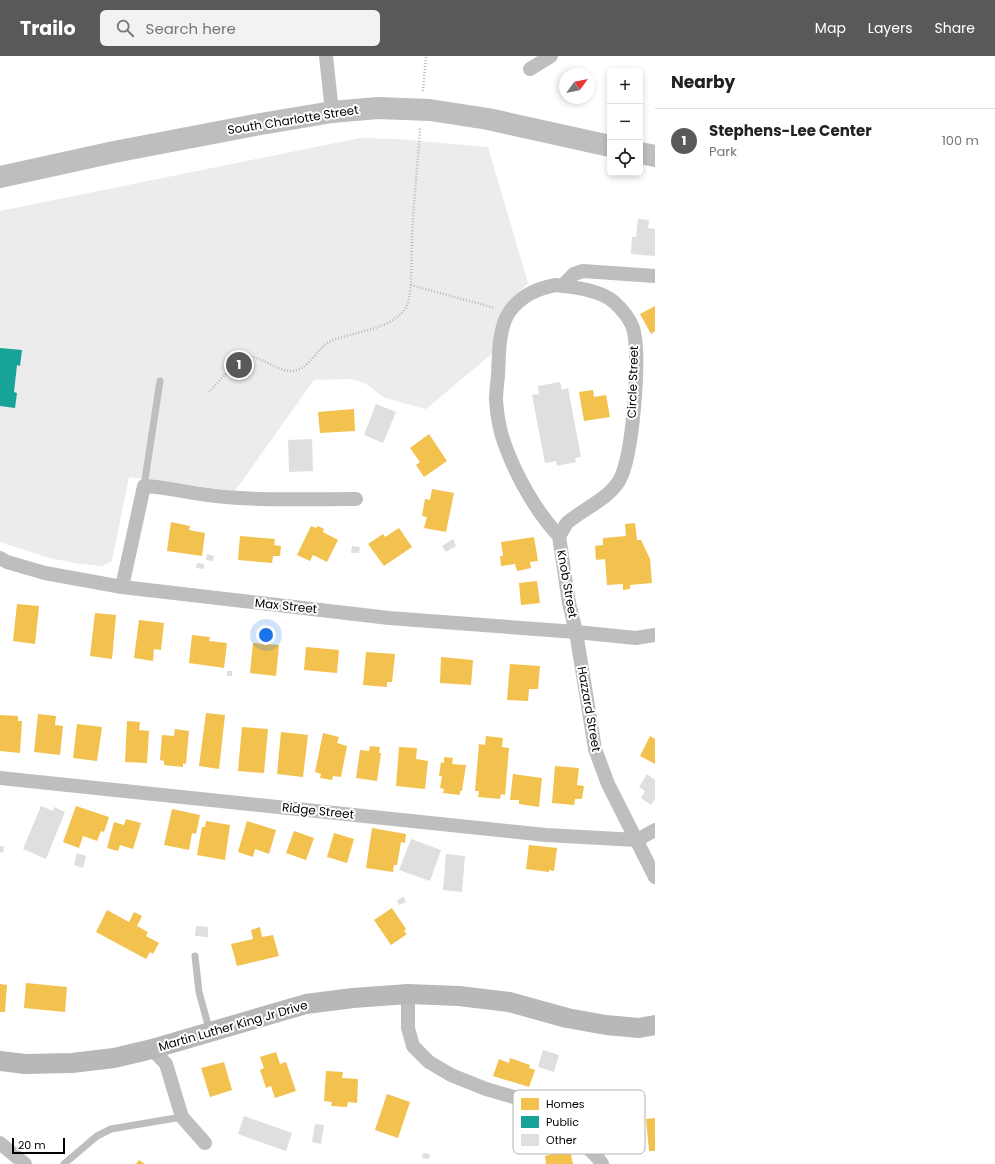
<!DOCTYPE html>
<meta charset="utf-8">
<style>
:root{--surface:#fff;--page:#f2f2f2;--text:#222;--muted:#767676;--line:#e0e0e0;--accent:#595959}
body{margin:0;font-family:Poppins,sans-serif;background:var(--page);color:var(--text)}
.controls{position:absolute;right:12px;top:12px;display:grid;overflow:hidden;border-radius:6px;box-shadow:0 2px 6px #0003}
.controls button{width:36px;height:36px;display:grid;place-items:center;padding:0;border:0;border-bottom:1px solid var(--line);background:var(--surface);color:var(--text);font:20px sans-serif}
.compass{position:absolute;left:559px;top:12px;width:36px;height:36px;border-radius:50%;background:var(--surface);box-shadow:0 2px 6px #0003;rotate:57deg}
.scale{position:absolute;left:12px;bottom:10px;width:53px;box-sizing:border-box;padding-left:4px;border:2px solid #000;border-top:0;font-size:11px;line-height:14px;white-space:nowrap;color:#000;-webkit-text-stroke:3px #fff;paint-order:stroke}
.you{position:absolute;left:266px;top:579px;width:14px;height:14px;margin:-10px;border:3px solid #fff;border-radius:50%;background:#1a73e8;box-shadow:0 0 0 6px #1a73e833}
.badge{display:grid;place-items:center;width:26px;height:26px;border-radius:50%;background:var(--accent);color:#fff;font-size:13px;font-weight:700}
.pin{position:absolute;translate:-50% -50%;border:2px solid #fff;box-shadow:0 1px 4px #0006}
.list{margin:0;padding:0;list-style:none}
h2{display:flex;justify-content:space-between;align-items:center;height:52px;margin:0;padding:0 16px;font-size:17px}
h2 small{font-size:13px;font-weight:400;color:var(--muted)}
.list li{display:grid;grid-template-columns:26px 1fr auto;gap:12px;align-items:center;box-sizing:border-box;height:64px;padding:0 16px;border-top:1px solid var(--line)}
.list b{display:block;font-size:15px;white-space:nowrap}
.list p{margin:0;font-size:13px;white-space:nowrap;color:var(--muted)}
.list em{font-size:13px;font-style:normal;color:var(--muted)}
.icon{flex:none;width:22px;height:22px;fill:none;stroke:currentColor;stroke-width:2;stroke-linecap:round;stroke-linejoin:round}
.map{position:relative;flex:none;width:655px;height:1108px;overflow:hidden}
header{display:flex;align-items:center;gap:24px;box-sizing:border-box;height:56px;padding:0 20px;background:var(--accent);color:#fff}
header strong{font-size:19px}
nav{display:flex;gap:22px;margin-inline-start:auto;font-size:14px}
.search{width:280px;height:36px;background:var(--page);display:flex;align-items:center;gap:10px;box-sizing:border-box;padding:0 14px;border-radius:6px;color:var(--muted);font-size:15px}
main{display:flex}
aside{flex:1;background:var(--surface)}
.map>svg:first-child{display:block}
.green{fill:#ececec}
.homes{fill:#f2c14e}
.public{fill:#17a398}
.building{fill:#dfdfdf}
.lines{fill:none;stroke-linecap:round;stroke-linejoin:round}
.path{stroke:#b9b9b9;stroke-width:2.5;stroke-dasharray:1 2;stroke-linecap:butt}
.lane{stroke:#bebebe;stroke-width:7}
.street{stroke:#bebebe;stroke-width:14}
.secondary{stroke:#b8b8b8;stroke-width:20}
.primary{stroke:#bebebe;stroke-width:22}
.labels{text-anchor:middle;stroke-width:4;stroke-linejoin:round;paint-order:stroke}
.street-label{font-size:12px;fill:#000;stroke:#fff}
.key{fill:#fff;stroke:#b2b2b2;stroke-width:1}
.key-label{font-size:11px;fill:#000}
</style>
<header>
<strong>Trailo</strong>
<div class="search"><svg class="icon" aria-label="search" viewBox="0 0 24 24"><circle cx="10" cy="10" r="6"/><path d="M15 15l6 6"/></svg>Search here</div>
<nav><a>Map</a><a>Layers</a><a>Share</a></nav>
</header>
<main>
<div class="map">
<svg width="655" height="1108" viewBox="0 0 655 1108">
<rect width="100%" height="100%" fill="#fff"/>
<polygon class="green" points="360,82 398,83 488,91 528,227 506,249 495,271 494,296 426,353 385,342 366,328 352,323 314,324 235,435 129,421 112,505 103,510 81,508 49,502 0,486 0,155"/>
<g class="homes">
<polygon points="655,250 655,275 651,278 640,258"/>
<polygon points="593,334 594,341 606,339 610,361 584,365 579,336"/>
<polygon points="354,353 355,375 320,377 318,356"/>
<polygon points="429,378 447,405 424,421 416,409 420,406 410,392"/>
<polygon points="432,433 454,437 446,476 424,472 427,461 422,460 425,443 430,444"/>
<polygon points="171,466 190,470 189,474 205,477 202,500 167,495"/>
<polygon points="635,467 637,484 641,484 650,503 652,527 630,529 630,533 623,534 623,528 607,529 605,503 596,504 595,490 603,489 603,482 626,480 625,468"/>
<polygon points="311,470 316,472 318,470 324,473 323,476 338,484 327,506 313,499 310,505 297,499"/>
<polygon points="399,472 412,491 384,510 368,488 383,478 385,481"/>
<polygon points="240,480 275,483 274,489 281,490 280,500 273,500 272,507 238,504"/>
<polygon points="534,481 538,505 530,506 531,512 517,515 515,508 501,510 500,500 503,500 501,486"/>
<polygon points="537,525 540,547 521,549 519,527"/>
<polygon points="17,548 39,550 35,588 13,585"/>
<polygon points="95,557 116,559 112,603 90,600"/>
<polygon points="139,564 164,567 161,594 154,593 153,605 134,602"/>
<polygon points="192,579 210,581 209,585 227,587 224,612 189,607"/>
<polygon points="253,587 279,589 276,620 250,617"/>
<polygon points="306,591 339,594 337,617 304,614"/>
<polygon points="366,596 395,598 392,626 387,626 387,631 363,629"/>
<polygon points="441,601 473,604 471,629 440,627"/>
<polygon points="510,608 540,610 538,633 529,633 528,645 507,644"/>
<polygon points="206,657 225,659 219,713 199,710"/>
<polygon points="38,658 56,660 55,669 63,670 60,699 34,696"/>
<polygon points="0,659 18,660 18,665 22,665 20,697 0,695"/>
<polygon points="127,665 140,666 139,674 149,675 147,707 125,706"/>
<polygon points="77,668 102,671 97,705 73,702"/>
<polygon points="242,671 268,673 264,717 238,715"/>
<polygon points="175,673 189,675 186,708 183,707 183,711 164,709 164,705 160,704 162,679 174,680"/>
<polygon points="281,676 308,679 303,721 277,718"/>
<polygon points="323,677 339,681 337,687 347,690 341,721 333,720 332,724 320,722 321,718 315,716"/>
<polygon points="486,680 503,682 502,691 509,692 505,739 501,738 500,743 478,741 479,735 475,735 479,688 485,689"/>
<polygon points="650,680 655,683 655,708 640,700"/>
<polygon points="370,690 380,691 379,697 381,697 377,725 356,722 360,694 369,695"/>
<polygon points="399,691 417,692 416,703 428,705 425,733 396,730"/>
<polygon points="444,701 453,702 452,708 466,709 462,735 460,735 460,739 443,737 444,733 440,732 442,720 439,720 441,706 444,707"/>
<polygon points="555,710 579,712 577,729 584,730 582,743 575,743 574,749 552,747"/>
<polygon points="513,718 542,722 539,751 519,748 519,744 510,744"/>
<polygon points="76,750 109,761 104,776 101,775 97,785 83,780 79,792 63,786"/>
<polygon points="172,753 200,759 196,778 192,777 189,794 164,789"/>
<polygon points="126,763 141,767 133,793 120,789 118,795 107,792 114,766 124,769"/>
<polygon points="206,765 230,769 225,804 197,799 202,771 205,771"/>
<polygon points="247,765 276,774 269,798 255,793 253,801 238,796"/>
<polygon points="372,772 406,778 405,787 401,786 397,809 394,809 393,816 366,812"/>
<polygon points="294,775 314,782 306,804 286,797"/>
<polygon points="334,777 354,783 347,807 327,801"/>
<polygon points="529,789 557,792 554,815 549,814 549,816 526,813"/>
<polygon points="392,852 406,873 404,875 407,878 391,889 374,864"/>
<polygon points="107,854 129,866 134,856 142,860 137,870 148,876 146,880 159,887 153,898 150,896 146,903 96,876"/>
<polygon points="260,871 262,881 273,879 279,900 237,910 231,888 253,883 251,874"/>
<polygon points="26,927 67,931 65,956 24,952"/>
<polygon points="0,928 7,929 5,956 0,956"/>
<polygon points="276,996 280,1008 286,1006 296,1035 275,1042 271,1030 266,1032 260,1014 264,1012 260,1001"/>
<polygon points="510,1002 530,1009 529,1012 535,1014 529,1031 493,1020 499,1003 509,1007"/>
<polygon points="224,1006 232,1034 210,1041 201,1012"/>
<polygon points="326,1015 343,1016 342,1022 358,1023 357,1047 348,1046 347,1051 331,1050 332,1046 324,1045"/>
<polygon points="387,1038 410,1046 398,1082 375,1074"/>
<polygon points="655,1062 655,1095 649,1095 646,1063"/>
<polygon points="570,1094 573,1108 546,1108 545,1100"/>
<polygon points="139,1104 145,1108 136,1108"/>
</g>
<polygon class="public" points="0,292 22,294 20,310 17,309 14,336 17,337 15,352 0,350"/>
<g class="building">
<polygon points="638,163 649,164 648,172 655,173 655,200 631,198 632,181 636,181"/>
<polygon points="560,326 562,334 568,332 581,401 575,402 576,406 557,410 556,405 545,407 532,339 539,338 538,330"/>
<polygon points="376,348 396,356 383,387 364,379"/>
<polygon points="312,383 313,415 289,416 288,384"/>
<polygon points="453,483 456,490 446,496 442,490"/>
<polygon points="352,490 360,491 359,497 351,497"/>
<polygon points="207,498 214,500 213,505 206,504"/>
<polygon points="197,507 204,508 204,513 196,512"/>
<rect x="227" y="615" width="5" height="5"/>
<polygon points="647,718 655,724 655,743 651,749 641,742 645,735 639,731"/>
<polygon points="41,750 53,755 54,751 65,756 46,803 23,793"/>
<polygon points="411,783 441,794 430,825 399,814"/>
<polygon points="0,790 4,791 3,797 0,796"/>
<polygon points="77,797 86,800 83,812 74,809"/>
<polygon points="446,798 465,800 462,836 443,834"/>
<polygon points="404,841 406,846 399,849 397,844"/>
<polygon points="196,870 208,871 208,881 195,880"/>
<polygon points="543,994 559,999 554,1016 538,1011"/>
<polygon points="244,1060 292,1077 286,1095 238,1078"/>
<polygon points="315,1068 324,1069 321,1088 312,1086"/>
<polygon points="423,1097 430,1098 429,1103 422,1102"/>
</g>
<g class="lines">
<g class="path">
<polyline points="423,35 426,0"/>
<polyline points="411,229 495,252"/>
<path d="M209,336l28,-30 7,-6c16,-1 31,14 46,15 19,1 26,-23 41,-30 23,-10 57,-10 74,-32 8,-9 6,-54 7,-69 1,-37 6,-74 8,-112"/>
</g>
<g class="lane">
<polyline points="144,430 160,325"/>
<polyline points="195,900 199,936 210,976"/>
<polyline points="64,1108 97,1080 111,1073 182,1061"/>
</g>
<g class="street">
<polyline points="326,0 332,56"/>
<polyline points="530,13 551,0"/>
<path d="M556,229c17,2 45,5 58,17 8,7 18,19 20,30 6,28 -1,125 -15,149 -12,19 -36,28 -52,42 -3,4 -5,9 -8,13 -22,-23 -43,-60 -54,-91 -5,-13 -8,-30 -9,-45 0,-7 1,-16 2,-24 1,-19 0,-49 12,-65 11,-15 28,-23 46,-26z"/>
<polyline points="562,230 574,218 583,215 655,220"/>
<polyline points="559,480 569,547 576,576 595,693 608,728 655,821"/>
<polyline points="0,502 7,506 45,517 122,531 389,562 576,576 636,582 655,579"/>
<path d="M122,531l22,-101c24,1 48,8 72,10 47,5 93,3 140,3"/>
<polyline points="0,722 546,779 637,784 655,774"/>
<polyline points="408,938 408,972 413,990 429,1006 451,1019 486,1033 531,1046 575,1079 598,1102 602,1108"/>
<polyline points="152,993 166,1008 182,1061 205,1087"/>
<polyline points="0,1087 25,1108"/>
</g>
<polyline class="secondary" points="0,1005 25,1008 72,1007 114,1002 152,993 306,948 353,942 408,938 459,940 509,946 567,962 606,969 639,972 655,969"/>
<g class="primary">
<polyline points="640,97 655,100"/>
<polyline points="0,121 114,96 255,69 332,56 378,52 430,54 488,63 610,90"/>
</g>
</g>
<g class="labels">
<g class="street-label">
<text transform="translate(293 64) rotate(-9)" y="4">South Charlotte Street</text>
<text transform="translate(633 326) rotate(-88)" y="4">Circle Street</text>
<text transform="translate(567 528) rotate(80)" y="4">Knob Street</text>
<text transform="translate(286 550) rotate(6)" y="4">Max Street</text>
<text transform="translate(589 653) rotate(80)" y="4">Hazzard Street</text>
<text transform="translate(318 755) rotate(6)" y="4">Ridge Street</text>
<text transform="translate(233 970) rotate(-16)" y="4">Martin Luther King Jr Drive</text>
</g>
</g>
<rect x="513" y="1034" width="132" height="64" rx="6" class="key"/>
<rect x="521" y="1042" width="18" height="12" fill="#f2c14e"/>
<rect x="521" y="1060" width="18" height="12" fill="#17a398"/>
<rect x="521" y="1078" width="18" height="12" fill="#dfdfdf"/>
<g class="key-label">
<text x="546" y="1052">Homes</text>
<text x="546" y="1070">Public</text>
<text x="546" y="1088">Other</text>
</g>
</svg>
<div class="controls">
<button>+</button>
<button>−</button>
<button><svg class="icon" aria-label="locate" viewBox="0 0 24 24"><circle cx="12" cy="12" r="6"/><path d="M12 2v4M12 18v4M2 12h4M18 12h4"/></svg></button>
</div>
<svg class="compass" viewBox="-18 -18 36 36"><path d="M0-13l5 13h-10z" fill="#e53935"/><path d="M0 13l5-13h-10z" fill="#767676"/></svg>
<div class="scale">20 m</div>
<div class="you"></div>
<div class="pin badge" style="left:239px;top:309px">1</div>
</div>
<aside>
<h2>Nearby<small></small></h2>
<ul class="list">
<li><span class="badge">1</span><div><b>Stephens-Lee Center</b><p>Park</p></div><em>100 m</em></li>
</ul>
</aside>
</main>
